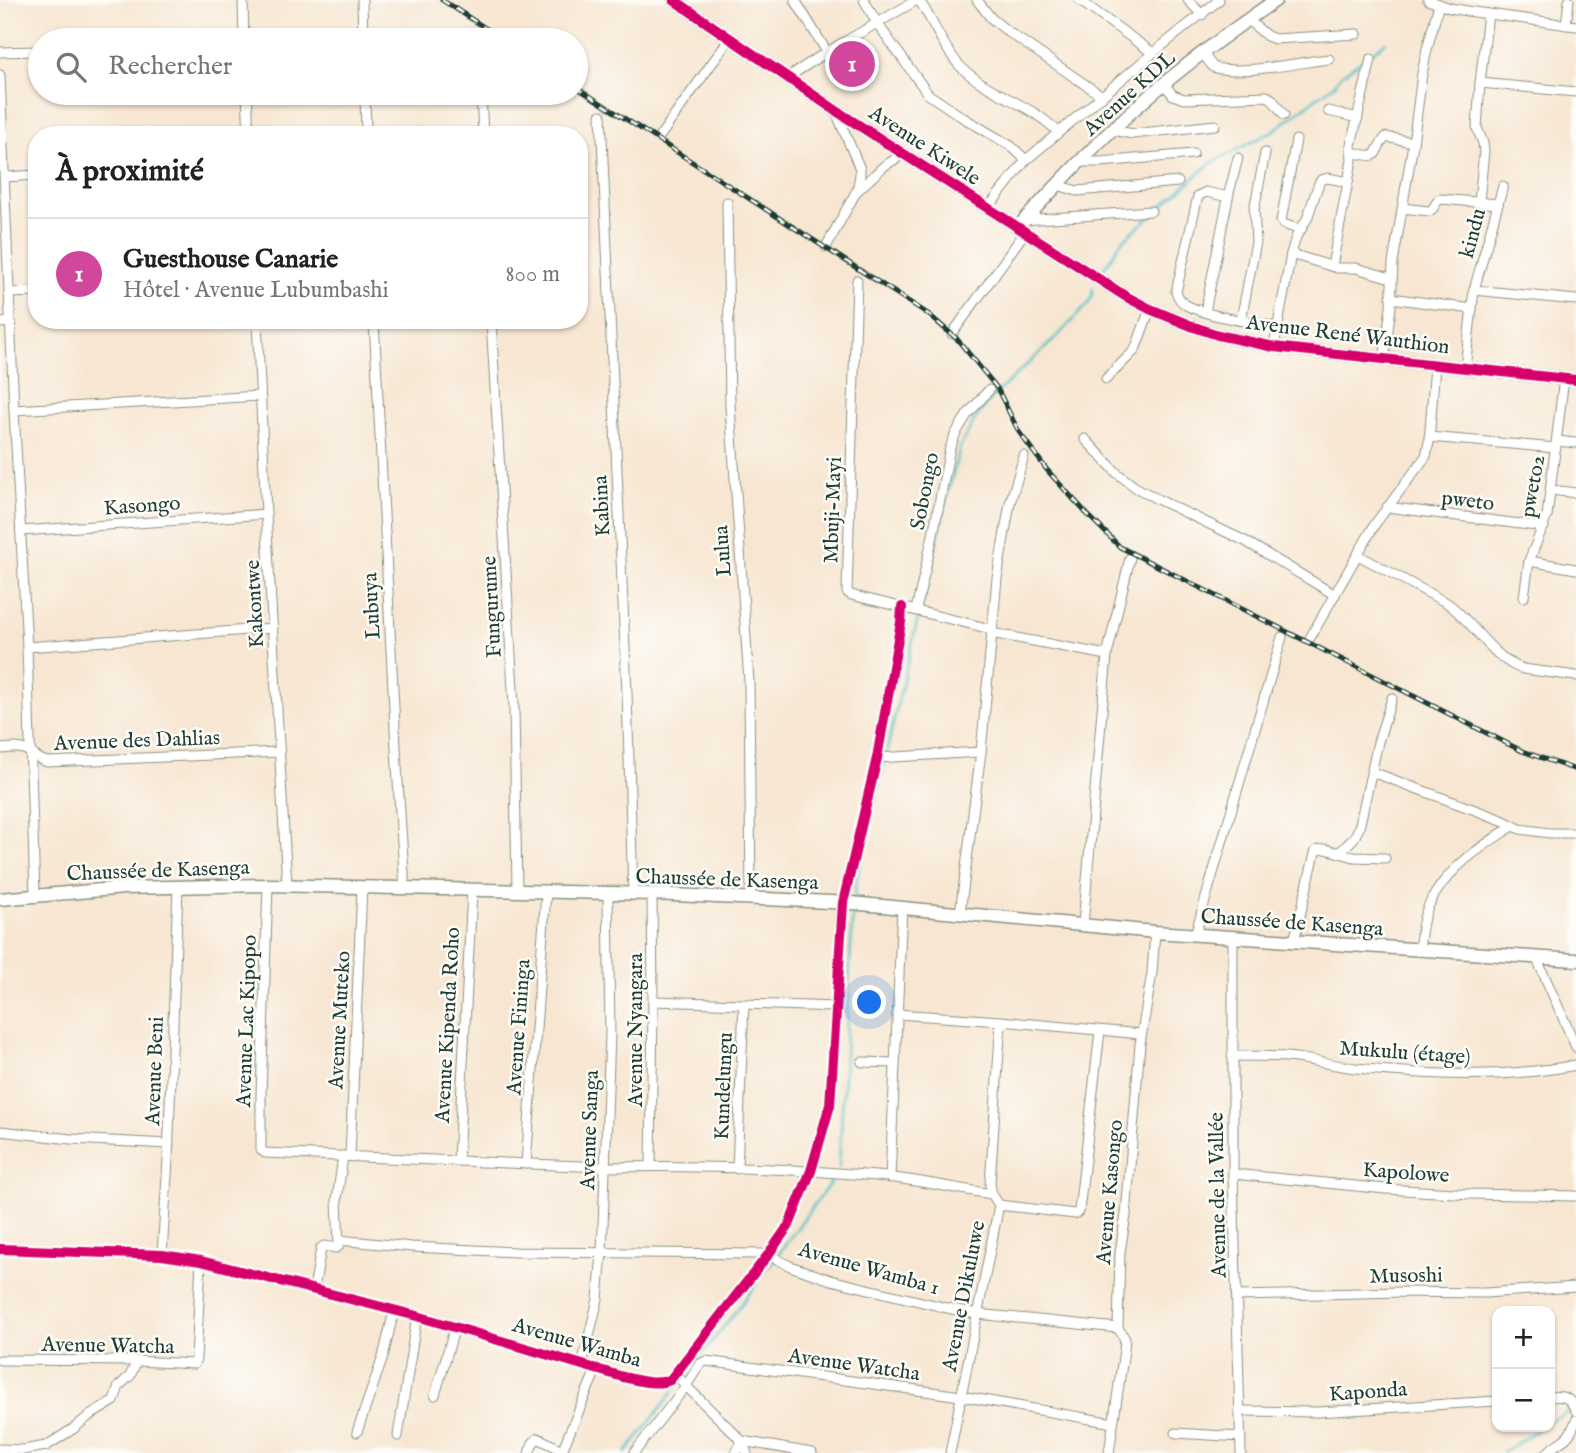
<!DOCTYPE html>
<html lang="fr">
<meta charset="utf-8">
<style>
:root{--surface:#fff;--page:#f6f6f6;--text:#222;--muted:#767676;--line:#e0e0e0;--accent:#b5179e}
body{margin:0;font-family:"IM FELL English",serif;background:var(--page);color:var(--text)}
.controls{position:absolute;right:21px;bottom:21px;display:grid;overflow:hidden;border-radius:14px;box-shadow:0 2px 5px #0004}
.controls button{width:63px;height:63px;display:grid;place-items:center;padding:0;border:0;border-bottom:2px solid var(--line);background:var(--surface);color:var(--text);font:35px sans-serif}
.you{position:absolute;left:870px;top:1003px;width:24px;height:24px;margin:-18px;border:5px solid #fff;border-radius:50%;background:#1a73e8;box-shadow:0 0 0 10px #1a73e833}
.badge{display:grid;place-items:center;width:46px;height:46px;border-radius:50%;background:var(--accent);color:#fff;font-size:23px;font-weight:700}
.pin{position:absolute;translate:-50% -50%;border:4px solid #fff;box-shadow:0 2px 7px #0006}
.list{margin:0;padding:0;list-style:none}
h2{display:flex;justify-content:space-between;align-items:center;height:91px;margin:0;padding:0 28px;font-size:30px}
h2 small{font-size:23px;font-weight:400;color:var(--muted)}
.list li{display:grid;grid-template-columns:46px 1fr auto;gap:21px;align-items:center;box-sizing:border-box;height:112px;padding:0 28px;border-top:2px solid var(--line)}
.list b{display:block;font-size:26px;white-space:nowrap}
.list p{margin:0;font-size:23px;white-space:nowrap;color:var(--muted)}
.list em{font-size:23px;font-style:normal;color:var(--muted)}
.icon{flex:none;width:38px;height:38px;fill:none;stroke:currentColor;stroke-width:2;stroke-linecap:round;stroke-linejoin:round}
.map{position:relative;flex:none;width:1576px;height:1453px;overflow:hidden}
.search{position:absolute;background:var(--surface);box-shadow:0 2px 5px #0004;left:28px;top:28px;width:560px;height:77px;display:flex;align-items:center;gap:18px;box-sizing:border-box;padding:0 24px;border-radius:38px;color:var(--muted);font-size:26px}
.panel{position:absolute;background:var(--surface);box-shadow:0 2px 5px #0004;left:28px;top:126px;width:560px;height:203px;border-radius:28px}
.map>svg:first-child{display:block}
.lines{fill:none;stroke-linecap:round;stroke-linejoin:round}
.stream{stroke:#50bec8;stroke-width:2.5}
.street-casing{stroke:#8b9282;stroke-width:11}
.secondary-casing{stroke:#8b9282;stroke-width:15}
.street{stroke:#fff;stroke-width:9}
.secondary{stroke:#fff;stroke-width:12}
.rail-casing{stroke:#1f3d34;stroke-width:5}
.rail{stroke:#fdfcf7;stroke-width:2.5;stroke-dasharray:8;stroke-linecap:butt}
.cycleway-casing{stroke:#fdfcf7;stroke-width:15}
.cycleway{stroke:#d6006c;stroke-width:10}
.labels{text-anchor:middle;stroke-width:5;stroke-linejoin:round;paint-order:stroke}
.street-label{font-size:21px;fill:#1f3d34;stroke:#fdfcf7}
</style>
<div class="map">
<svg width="1576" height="1453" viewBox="0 0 1576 1453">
<rect width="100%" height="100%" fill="#fdfcf7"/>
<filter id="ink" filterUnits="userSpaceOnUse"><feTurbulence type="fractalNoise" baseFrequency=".0143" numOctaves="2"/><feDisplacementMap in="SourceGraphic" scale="14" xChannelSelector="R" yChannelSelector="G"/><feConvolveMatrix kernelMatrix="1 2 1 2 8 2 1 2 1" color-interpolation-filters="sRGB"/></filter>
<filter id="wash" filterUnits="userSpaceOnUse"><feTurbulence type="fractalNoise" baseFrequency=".00686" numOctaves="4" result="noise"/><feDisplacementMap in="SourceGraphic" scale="28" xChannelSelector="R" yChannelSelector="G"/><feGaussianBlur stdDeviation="1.57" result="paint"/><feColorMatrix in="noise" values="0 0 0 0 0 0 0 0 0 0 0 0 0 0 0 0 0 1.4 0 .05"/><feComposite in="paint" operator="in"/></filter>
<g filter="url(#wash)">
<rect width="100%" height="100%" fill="#f7e6d1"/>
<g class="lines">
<g class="stream">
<polyline points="1103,270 1121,242 1211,163 1273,131 1335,84 1340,76 1386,42"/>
<polyline points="924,596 949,488 960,447 974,421 992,397 1055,339 1088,304 1092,296 1093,288"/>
<polyline points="854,900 856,882 919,613"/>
<polyline points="839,1166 853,906"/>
<polyline points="687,1373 737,1310 836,1175"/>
<polyline points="1550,1421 1566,1413 1571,1408"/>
<polyline points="626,1453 679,1384"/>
<polyline points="1503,1453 1541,1427"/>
</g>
</g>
</g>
<g filter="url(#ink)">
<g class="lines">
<g class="street-casing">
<g id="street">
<polyline points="243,0 244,40"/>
<polyline points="362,0 363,40"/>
<polyline points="795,0 827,52"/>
<polyline points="864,0 877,23 928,94 962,117 1011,146 1026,160"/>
<path d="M919,0c14,21 23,46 40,65 28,29 71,38 99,67"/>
<polyline points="977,0 991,18 1007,31 1102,96"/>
<polyline points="1079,0 1153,53"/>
<polyline points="1188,0 1202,15"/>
<polyline points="1428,0 1450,8 1467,11 1576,26"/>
<polyline points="1248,20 1267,36 1275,39 1357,34"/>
<polyline points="1566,25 1569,0"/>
<polyline points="479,39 479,40"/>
<polyline points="0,52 40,51"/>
<path d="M1203,54l10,13c25,9 88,-5 116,-8"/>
<polyline points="0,75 14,410 27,647 35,895"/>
<polyline points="788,77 827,52 917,0"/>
<polyline points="1480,83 1576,92"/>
<polyline points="1164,84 1173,95 1184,99 1267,96 1272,99 1284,115"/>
<polyline points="247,93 249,135"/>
<polyline points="365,93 366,135"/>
<polyline points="481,93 483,135"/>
<polyline points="1328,111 1358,118"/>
<polyline points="836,112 860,169 860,175 857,191"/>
<polyline points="601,115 627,693 633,894"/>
<polyline points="1112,130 1133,134 1215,125"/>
<polyline points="660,136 730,38"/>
<polyline points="1296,140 1281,221 1283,224 1301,230"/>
<path d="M1351,152c34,8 18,3 35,-15l27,5"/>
<polyline points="1081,162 1100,162 1193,154"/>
<polyline points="5,177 37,175"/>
<polyline points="1058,185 1077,191 1178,182"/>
<path d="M1228,197l-22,-5 -8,4 -22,96c2,5 5,10 10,13 23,12 65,17 91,22"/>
<polyline points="727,202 730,406 749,682 751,899"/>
<polyline points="1479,202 1484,151 1483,143 1477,128 1480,83 1488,14"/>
<polyline points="988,208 1026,160 1153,53 1219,0"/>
<path d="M1402,208l27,3c7,-2 5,-10 12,-12l57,5"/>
<polyline points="1024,220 1151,211"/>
<polyline points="826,247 856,192 884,166 904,154"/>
<polyline points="1291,254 1337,268 1356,268 1391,278"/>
<polyline points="1332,266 1348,182"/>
<polyline points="857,280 847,592 851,595 991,629"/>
<polyline points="1474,290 1576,300"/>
<polyline points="9,293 37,292"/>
<polyline points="1391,298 1472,309"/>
<polyline points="1205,312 1229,193 1238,158"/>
<polyline points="257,320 266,514 287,885"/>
<polyline points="374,320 397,766 405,889"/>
<polyline points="491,320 514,706 517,892"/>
<polyline points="1241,320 1256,242 1254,210 1265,153"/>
<polyline points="0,323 11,322"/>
<polyline points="952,334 1025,232"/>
<polyline points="1274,347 1291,254 1296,237 1307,219 1319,183 1321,180 1328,178 1348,182 1352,160 1351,145 1371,59"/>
<polyline points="1384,360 1391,307 1393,263 1413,144 1422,74 1427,49 1439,4"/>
<polyline points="1465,368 1474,290 1503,186"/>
<polyline points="1106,379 1135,350 1150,309"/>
<polyline points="14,410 260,396"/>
<polyline points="1429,437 1556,448"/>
<polyline points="1085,439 1117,473 1135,487 1159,500 1245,541 1335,595"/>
<polyline points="1557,441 1576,443"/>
<polyline points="1551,490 1576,493"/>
<polyline points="1387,507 1544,527"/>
<polyline points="21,531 266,514"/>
<path d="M1358,555l89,48c26,18 46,57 76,66l53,7"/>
<polyline points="1529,561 1576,569"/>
<polyline points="1524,597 1529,561 1547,516 1564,378"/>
<polyline points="916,610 933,535 950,448 956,433 967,415 989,390"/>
<polyline points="991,633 1107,655"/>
<polyline points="1310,638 1375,524 1426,456 1429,442 1435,365"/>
<polyline points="27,647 273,628"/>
<path d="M0,749c11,-1 22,-3 31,4 6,4 8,7 16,9l233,-10"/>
<polyline points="877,758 981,752"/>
<polyline points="1372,772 1502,820 1520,829 1549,833 1576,833"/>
<polyline points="1339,853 1354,838 1359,828 1378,742 1392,698"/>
<path d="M268,885l-7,211v54l4,3 339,14c94,-2 189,1 283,10 35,4 70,12 105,17"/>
<polyline points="960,913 981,752 997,578 1010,503 1024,456"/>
<polyline points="1083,925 1107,655 1130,558"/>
<polyline points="1195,935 1282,637"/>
<polyline points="1233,937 1233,1174 1241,1453"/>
<polyline points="1294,941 1315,853 1317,850 1326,849 1354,857 1385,858"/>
<path d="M1419,950c2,-12 2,-26 7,-38 15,-40 53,-64 87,-86"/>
<polyline points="1536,957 1576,1047"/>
<polyline points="653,1001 837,1007"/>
<polyline points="897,1014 1001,1021 1141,1034"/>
<path d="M1232,1056c18,0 36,0 54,1 23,2 46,8 69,11 74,7 148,11 221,-3"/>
<polyline points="862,1062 895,1063"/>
<polyline points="0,1131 71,1139 169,1144"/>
<polyline points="350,1156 362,887"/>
<polyline points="458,1161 472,891"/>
<polyline points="526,1164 546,893"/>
<polyline points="651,1166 653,1001 652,894"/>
<polyline points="737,1169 744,1004"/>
<polyline points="1233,1174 1386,1189 1471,1194 1576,1196"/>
<polyline points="890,1178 902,907"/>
<polyline points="999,1205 1075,1214 1079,1211 1100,1031"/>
<polyline points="339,1240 412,1247 516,1252 762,1254 773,1257 790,1266 831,1280 947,1308 977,1314 1118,1328"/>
<path d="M0,1249l162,6 39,6 216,55 206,61c15,3 32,9 47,3l98,-125 21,-30 22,-54 19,-66 13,-202 34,-145 24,-136 1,-15"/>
<polyline points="162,1255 168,1160 178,887"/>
<polyline points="314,1289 321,1248 324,1246 336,1248 339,1246 337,1200 343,1156"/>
<polyline points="1237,1296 1400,1292 1485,1293 1576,1287"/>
<polyline points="0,1360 137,1361 194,1364 196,1359 201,1261"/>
<polyline points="582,1365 598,1299 602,1253 610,1034 608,894"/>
<polyline points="676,1374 686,1386 742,1441 747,1453"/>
<polyline points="435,1395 455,1327"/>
<path d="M1550,1397c14,-2 20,0 26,14"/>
<polyline points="1240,1411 1318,1412 1497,1401"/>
<polyline points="357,1432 383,1357 394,1311"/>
<polyline points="1176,1433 1241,1437"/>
<polyline points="398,1436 417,1316"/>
<polyline points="0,1449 23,1450 46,1446 73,1429 89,1416 114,1401 119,1386 130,1376 137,1361"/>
<polyline points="529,1453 533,1443 538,1438 562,1450"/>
<polyline points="561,1453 596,1370"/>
<polyline points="634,1453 686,1386 700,1364 706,1361 961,1396 1113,1423"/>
<polyline points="736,1453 742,1441 812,1453"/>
<polyline points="950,1453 999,1205 992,1194 990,1184 1001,1021"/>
<polyline points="1109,1453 1124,1350 1125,1339 1118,1328 1120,1252 1126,1215 1140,1044 1152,973 1155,932"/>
<path d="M1547,1453c15,-16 21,-9 29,-33"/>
</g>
</g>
<g class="secondary-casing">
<g id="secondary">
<polyline points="674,0 835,110 1125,296 1150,309 1194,327 1218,335 1274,347 1576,380"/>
<path d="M1018,227c39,-42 78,-84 121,-122 43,-38 90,-73 137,-105"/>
<polyline points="0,899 124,888 268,885 652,894 851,903 1155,932 1576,960"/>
</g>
</g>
<use href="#street" class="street"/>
<use href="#secondary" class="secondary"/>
<g class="rail-casing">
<g id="rail">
<polyline points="442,0 504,40"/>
<polyline points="576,87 928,314 957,339 997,388 1019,432 1047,470 1087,514 1120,547 1522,751 1576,770"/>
</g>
</g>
<use href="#rail" class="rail"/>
<g class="cycleway-casing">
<g id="cycleway">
<polyline points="674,0 835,110 1125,296 1150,309 1194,327 1218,335 1274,347 1576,380"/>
<path d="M0,1249l162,6 39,6 216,55 206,61c15,3 32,9 47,3l98,-125 21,-30 22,-54 19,-66 13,-202 34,-145 24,-136 1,-15"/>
</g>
</g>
<use href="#cycleway" class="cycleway"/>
</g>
</g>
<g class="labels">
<g class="street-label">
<text transform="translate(1129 93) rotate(-42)" y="7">Avenue KDL</text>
<text transform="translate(925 145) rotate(33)" y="7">Avenue Kiwele</text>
<text transform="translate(1472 233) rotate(-75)" y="7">kindu</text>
<text transform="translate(1348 334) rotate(7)" y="7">Avenue René Wauthion</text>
<text transform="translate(1532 486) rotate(-80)" y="7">pweto2</text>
<text transform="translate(924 491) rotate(-79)" y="7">Sobongo</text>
<text transform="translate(1468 500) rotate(7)" y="7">pweto</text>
<text transform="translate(142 505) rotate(-4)" y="7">Kasongo</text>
<text transform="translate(601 506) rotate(-93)" y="7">Kabina</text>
<text transform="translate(832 510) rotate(-88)" y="7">Mbuji-Mayi</text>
<text transform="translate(722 551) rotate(-94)" y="7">Lulua</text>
<text transform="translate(254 604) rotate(-93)" y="7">Kakontwe</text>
<text transform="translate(371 606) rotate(-93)" y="7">Lubuya</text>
<text transform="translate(491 607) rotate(-93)" y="7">Fungurume</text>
<text transform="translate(137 740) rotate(-2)" y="7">Avenue des Dahlias</text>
<text transform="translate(158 870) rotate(-2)" y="7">Chaussée de Kasenga</text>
<text transform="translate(727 879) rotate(2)" y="7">Chaussée de Kasenga</text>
<text transform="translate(1292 922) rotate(4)" y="7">Chaussée de Kasenga</text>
<text transform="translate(339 1020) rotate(-87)" y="7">Avenue Muteko</text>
<text transform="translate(246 1021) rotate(-88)" y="7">Avenue Lac Kipopo</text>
<text transform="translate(447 1025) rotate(-87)" y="7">Avenue Kipenda Roho</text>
<text transform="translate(518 1027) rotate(-86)" y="7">Avenue Fininga</text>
<text transform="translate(635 1030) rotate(-90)" y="7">Avenue Nyangara</text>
<text transform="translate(1405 1052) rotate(4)" y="7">Mukulu (étage)</text>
<text transform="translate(154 1071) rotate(-88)" y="7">Avenue Beni</text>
<text transform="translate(723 1086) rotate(-88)" y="7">Kundelungu</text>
<text transform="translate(589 1130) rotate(-88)" y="7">Avenue Sanga</text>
<text transform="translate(1406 1172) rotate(4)" y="7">Kapolowe</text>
<text transform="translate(1109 1192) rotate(-85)" y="7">Avenue Kasongo</text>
<text transform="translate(1217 1195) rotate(-91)" y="7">Avenue de la Vallée</text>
<text transform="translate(869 1268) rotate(16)" y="7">Avenue Wamba 1</text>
<text transform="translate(1406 1275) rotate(-1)" y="7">Musoshi</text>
<text transform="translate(963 1296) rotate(-79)" y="7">Avenue Dikuluwe</text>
<text transform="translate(577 1342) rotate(16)" y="7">Avenue Wamba</text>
<text transform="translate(108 1345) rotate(1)" y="7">Avenue Watcha</text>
<text transform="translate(854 1364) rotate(8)" y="7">Avenue Watcha</text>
<text transform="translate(1368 1391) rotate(-4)" y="7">Kaponda</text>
</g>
</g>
</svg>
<div class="controls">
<button>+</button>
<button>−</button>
</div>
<div class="you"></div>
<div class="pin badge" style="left:852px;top:64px;background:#d1479c">1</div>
<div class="search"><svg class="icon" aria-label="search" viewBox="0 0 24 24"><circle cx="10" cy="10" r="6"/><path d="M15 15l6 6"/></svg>Rechercher</div>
<section class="panel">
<h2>À proximité<small></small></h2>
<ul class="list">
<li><span class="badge" style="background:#d1479c">1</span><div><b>Guesthouse Canarie</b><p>Hôtel · Avenue Lubumbashi</p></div><em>800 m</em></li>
</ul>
</section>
</div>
